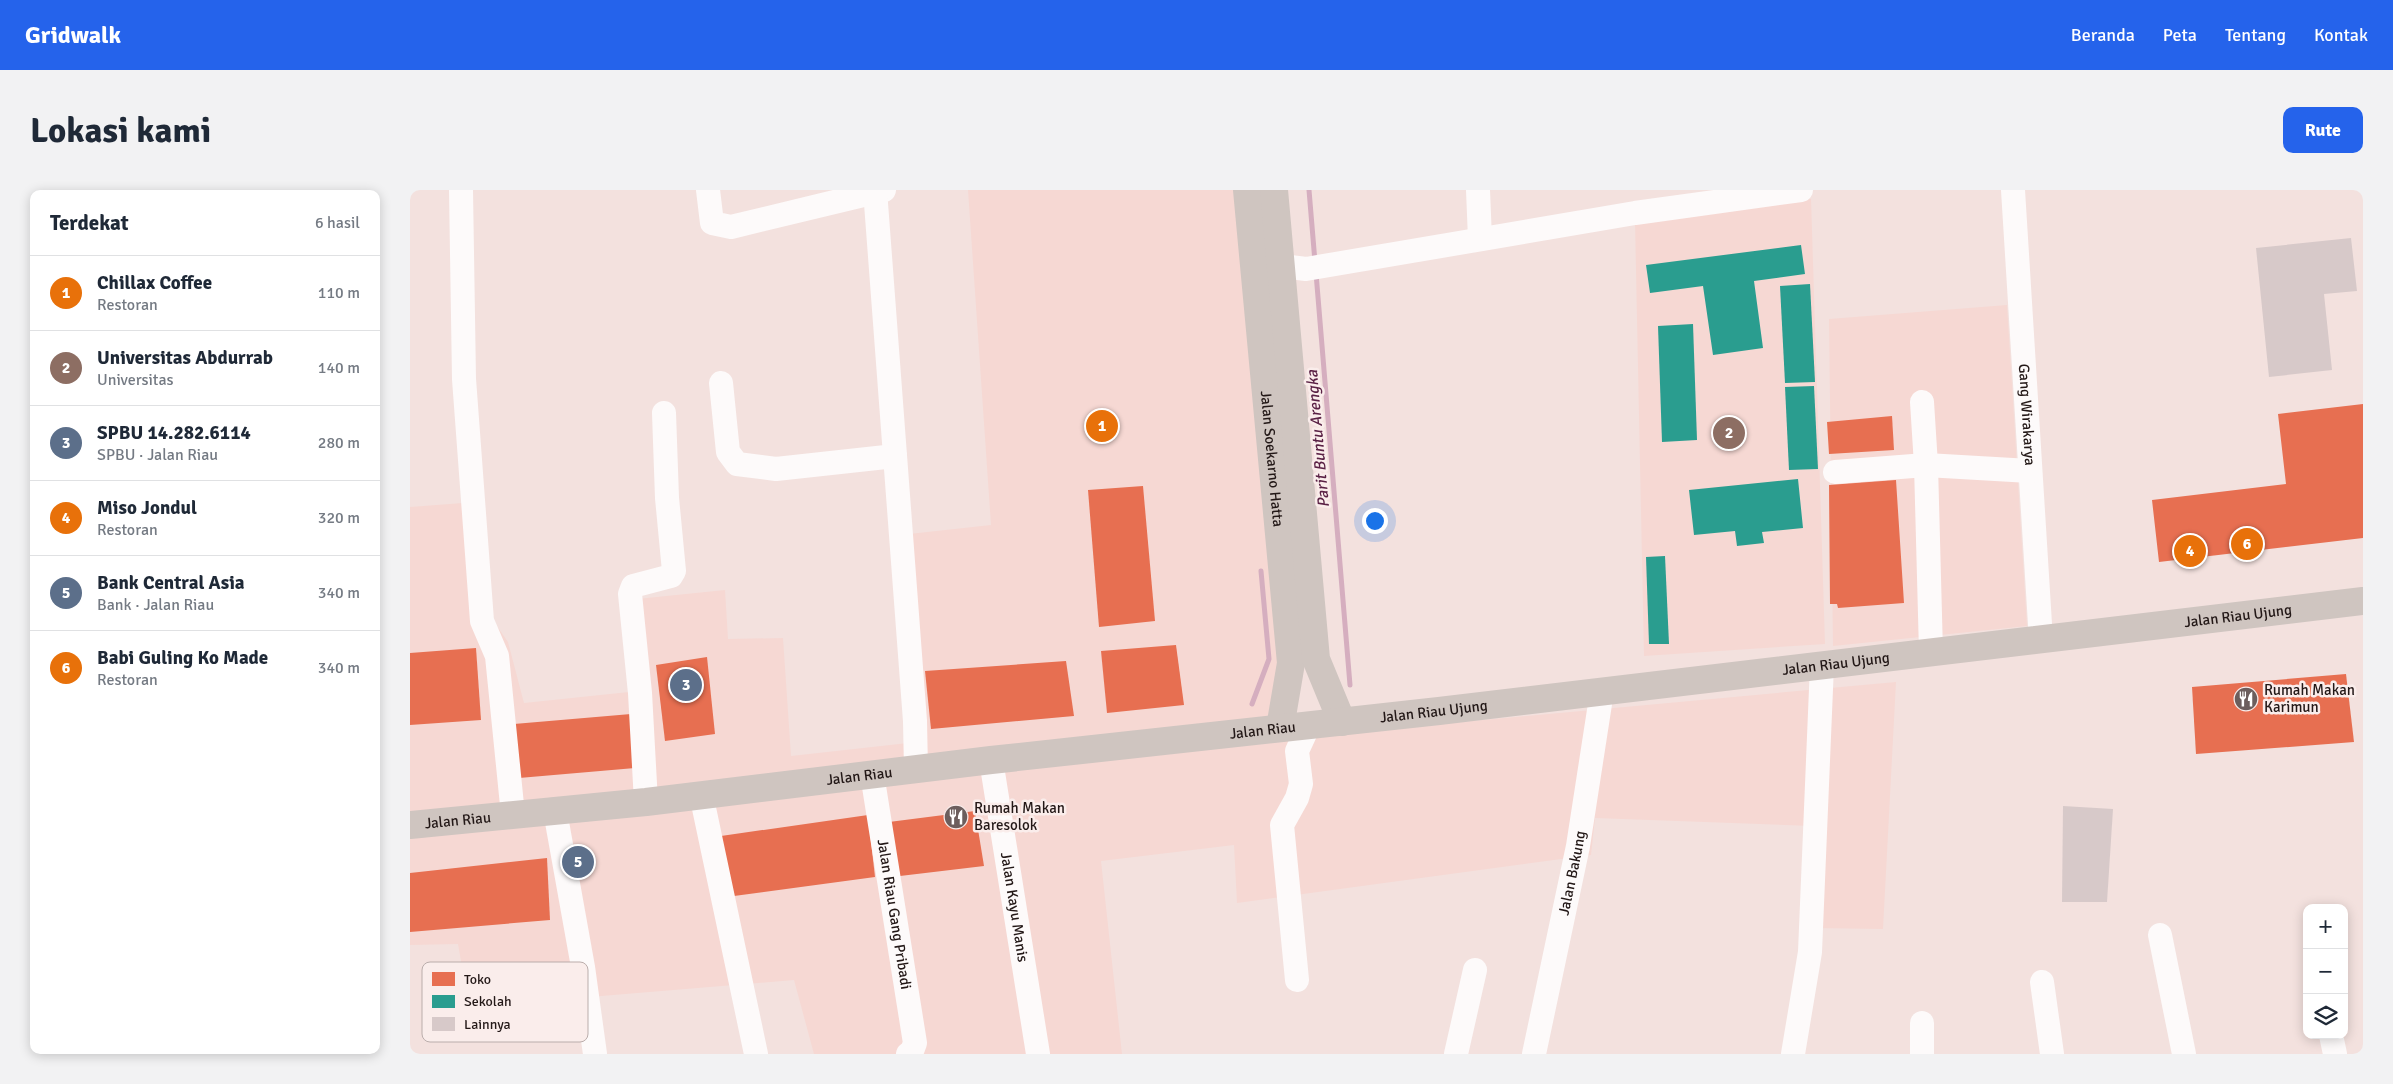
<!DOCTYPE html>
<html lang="id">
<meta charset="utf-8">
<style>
:root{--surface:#fff;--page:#f2f2f3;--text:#1f2937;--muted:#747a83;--line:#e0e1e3;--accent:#2563eb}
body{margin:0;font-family:Signika,sans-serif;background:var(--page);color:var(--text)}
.controls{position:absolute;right:15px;bottom:15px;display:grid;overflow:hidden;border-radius:10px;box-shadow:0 2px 12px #0003}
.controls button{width:45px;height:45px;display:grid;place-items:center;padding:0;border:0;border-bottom:1px solid var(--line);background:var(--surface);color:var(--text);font:25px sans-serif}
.you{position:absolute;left:964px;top:330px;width:18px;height:18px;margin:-12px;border:4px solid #fff;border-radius:50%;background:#1a73e8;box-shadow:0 0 0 8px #1a73e833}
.badge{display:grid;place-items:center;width:32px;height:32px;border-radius:50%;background:var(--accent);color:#fff;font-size:16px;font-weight:700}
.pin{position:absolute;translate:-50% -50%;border:2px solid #fff;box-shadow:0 1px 5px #0006}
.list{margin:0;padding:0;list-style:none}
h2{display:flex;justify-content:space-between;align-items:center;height:65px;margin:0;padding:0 20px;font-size:21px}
h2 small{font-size:16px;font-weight:400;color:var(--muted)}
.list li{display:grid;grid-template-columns:32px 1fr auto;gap:15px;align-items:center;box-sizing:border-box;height:75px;padding:0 20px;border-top:1px solid var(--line)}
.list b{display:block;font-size:19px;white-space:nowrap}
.list p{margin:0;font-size:16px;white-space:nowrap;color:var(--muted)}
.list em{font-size:16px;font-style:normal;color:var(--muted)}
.icon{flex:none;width:28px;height:28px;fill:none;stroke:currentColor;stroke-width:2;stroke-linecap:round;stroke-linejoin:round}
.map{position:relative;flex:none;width:1953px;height:864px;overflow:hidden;border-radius:10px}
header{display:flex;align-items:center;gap:30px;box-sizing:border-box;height:70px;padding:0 25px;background:var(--accent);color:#fff}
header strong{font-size:24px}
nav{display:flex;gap:28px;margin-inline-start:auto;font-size:18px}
.intro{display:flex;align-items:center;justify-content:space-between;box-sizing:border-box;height:120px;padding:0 30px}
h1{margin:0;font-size:35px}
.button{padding:12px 22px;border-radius:10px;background:var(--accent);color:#fff;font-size:18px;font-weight:700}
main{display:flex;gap:30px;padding:0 30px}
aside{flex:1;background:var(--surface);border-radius:10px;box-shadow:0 2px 12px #0003}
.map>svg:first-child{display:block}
.built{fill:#f6d8d3}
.shops{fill:#e76f51}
.schools{fill:#2a9d8f}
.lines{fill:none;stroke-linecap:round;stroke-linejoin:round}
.stream{stroke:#d5aebf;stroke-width:5}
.building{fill:#d7c9c9}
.minor{stroke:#fdfafa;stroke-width:24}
.major{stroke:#cfc5c0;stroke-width:28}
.labels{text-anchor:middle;stroke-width:5;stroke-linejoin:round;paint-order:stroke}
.street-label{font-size:15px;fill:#231817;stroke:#faedeb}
.poi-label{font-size:15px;fill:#231817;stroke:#faedeb;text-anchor:start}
.water-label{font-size:16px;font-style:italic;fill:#5a2145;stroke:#faedeb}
.key{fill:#faedeb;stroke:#baadab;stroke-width:1}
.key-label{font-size:14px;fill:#231817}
</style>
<header>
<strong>Gridwalk</strong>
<nav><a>Beranda</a><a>Peta</a><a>Tentang</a><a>Kontak</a></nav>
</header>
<div class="intro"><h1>Lokasi kami</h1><a class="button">Rute</a></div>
<main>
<aside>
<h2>Terdekat<small>6 hasil</small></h2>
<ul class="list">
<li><span class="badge" style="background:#e8710a">1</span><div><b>Chillax Coffee</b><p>Restoran</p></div><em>110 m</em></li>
<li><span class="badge" style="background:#8d6e63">2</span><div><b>Universitas Abdurrab</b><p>Universitas</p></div><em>140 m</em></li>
<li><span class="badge" style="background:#5c6f8a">3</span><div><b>SPBU 14.282.6114</b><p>SPBU · Jalan Riau</p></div><em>280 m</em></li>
<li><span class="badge" style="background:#e8710a">4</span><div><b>Miso Jondul</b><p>Restoran</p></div><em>320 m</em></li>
<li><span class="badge" style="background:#5c6f8a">5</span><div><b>Bank Central Asia</b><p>Bank · Jalan Riau</p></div><em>340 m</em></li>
<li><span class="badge" style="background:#e8710a">6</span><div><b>Babi Guling Ko Made</b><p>Restoran</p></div><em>340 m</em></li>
</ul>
</aside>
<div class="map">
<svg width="1953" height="864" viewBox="0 0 1953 864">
<rect width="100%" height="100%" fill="#f3e1de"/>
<g class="built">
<polygon points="558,0 833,0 888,547 1486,492 1473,739 1404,738 1402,636 1185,628 1181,665 827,713 824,655 691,671 712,864 404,864 384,790 59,817 48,754 0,755 0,317 66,312 75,419 98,452 114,513 238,500 227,409 315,400 318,449 373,448 381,566 507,552 499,344 581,335"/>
<polygon points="1401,9 1415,454 1234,466 1225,32"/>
<polygon points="1597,115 1617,436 1423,456 1419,129"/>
</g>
<g class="shops">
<polygon points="1953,214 1953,348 1749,372 1742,310 1876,294 1868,224"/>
<polygon points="1482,226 1484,260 1419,264 1417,232"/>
<polygon points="1486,290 1494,413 1428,418 1427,414 1420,414 1419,295"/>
<polygon points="733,296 745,431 689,437 678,300"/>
<polygon points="766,455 774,515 697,523 691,461"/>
<polygon points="66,458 71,530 0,535 0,463"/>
<polygon points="297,467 305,544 255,551 246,475"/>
<polygon points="656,471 664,526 521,539 515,481"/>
<polygon points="1936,484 1944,552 1786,564 1782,497"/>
<polygon points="221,524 225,578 109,588 104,534"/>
<polygon points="565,621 574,676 490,686 479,632"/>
<polygon points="458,625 465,687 324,706 311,646"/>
<polygon points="137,668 140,730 0,742 0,683"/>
</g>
<g class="schools">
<polygon points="1391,55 1395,84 1344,91 1353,158 1303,165 1293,96 1240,103 1236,75"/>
<polygon points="1400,94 1405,192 1375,193 1370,96"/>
<polygon points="1283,134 1287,250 1252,252 1248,136"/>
<polygon points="1404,196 1408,279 1379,280 1375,197"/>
<polygon points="1388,289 1393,338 1352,342 1354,353 1327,356 1325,341 1284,345 1279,300"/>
<polygon points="1255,366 1259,454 1239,454 1236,367"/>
</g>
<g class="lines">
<g class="stream">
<polyline points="899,0 905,72"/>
<polyline points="906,83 940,495"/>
<polyline points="842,514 859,469 851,381"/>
</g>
</g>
<g class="building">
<polygon points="1941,48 1947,101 1914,104 1922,180 1859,187 1846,58"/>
<polygon points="1653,616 1703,619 1697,712 1652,712"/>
</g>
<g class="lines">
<g class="minor">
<polyline points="51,0 54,189 72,431 87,466 103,625"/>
<polyline points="298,0 302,33 321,37 474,0"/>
<polyline points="465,0 505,531 506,579"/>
<polyline points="1068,0 1070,49"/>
<path id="s1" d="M1603,0l28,450"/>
<polyline points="872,76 896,79 1225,23 1391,0"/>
<polyline points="311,193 318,262 327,274 366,279 485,266"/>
<polyline points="1512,212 1516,275 1521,462"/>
<polyline points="1425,282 1516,275 1620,281"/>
<path id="s2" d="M581,570l47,294"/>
<path id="s3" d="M462,584l43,269 -3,8 -4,3"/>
<polyline points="291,604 346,864"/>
<polyline points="236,612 230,503 220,404 223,396 261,386 264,381 257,308 254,223"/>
<polyline points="145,621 173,777 185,864"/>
<polyline points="1750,745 1774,864"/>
<polyline points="887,790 872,635 887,608 891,594 887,561 899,535"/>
<polyline points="1632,792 1642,864"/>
<polyline points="1921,845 1925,864"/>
<polyline points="1046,864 1065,780"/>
<path id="s4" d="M1124,864l44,-208 24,-155"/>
<polyline points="1383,864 1400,762 1412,475"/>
<polyline points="1512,864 1512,833"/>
</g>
<g class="major">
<path id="s5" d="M837,0l44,473 -11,65"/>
<polyline points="864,0 906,469 932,532"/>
<path id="s6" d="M0,635l236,-23 345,-42 448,-49 924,-110"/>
</g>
</g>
<defs>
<g id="restaurant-disc" transform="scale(1.25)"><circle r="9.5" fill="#6c5e5d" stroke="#faedeb"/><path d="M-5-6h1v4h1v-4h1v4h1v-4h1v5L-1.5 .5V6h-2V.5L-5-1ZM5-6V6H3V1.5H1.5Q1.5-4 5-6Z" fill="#fff"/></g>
</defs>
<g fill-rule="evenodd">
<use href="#restaurant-disc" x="1836" y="509"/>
<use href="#restaurant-disc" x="546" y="627"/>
</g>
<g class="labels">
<g class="street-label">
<text dy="5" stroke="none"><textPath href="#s1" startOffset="225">Gang Wirakarya</textPath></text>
<text dy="5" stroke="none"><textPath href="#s5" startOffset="270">Jalan Soekarno Hatta</textPath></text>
<text dy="5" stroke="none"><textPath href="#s6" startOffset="1840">Jalan Riau Ujung</textPath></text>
<text dy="5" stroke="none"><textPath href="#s6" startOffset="1435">Jalan Riau Ujung</textPath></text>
<text dy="5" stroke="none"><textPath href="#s6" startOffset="1030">Jalan Riau Ujung</textPath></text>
<text dy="5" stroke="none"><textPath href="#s6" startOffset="858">Jalan Riau</textPath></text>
<text dy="5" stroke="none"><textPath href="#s6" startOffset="452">Jalan Riau</textPath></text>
<text dy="5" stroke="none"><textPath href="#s6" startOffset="48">Jalan Riau</textPath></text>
<text dy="5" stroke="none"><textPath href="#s4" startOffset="185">Jalan Bakung</textPath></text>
<text dy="5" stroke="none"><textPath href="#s2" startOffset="149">Jalan Kayu Manis</textPath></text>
<text dy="5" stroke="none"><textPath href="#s3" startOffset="142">Jalan Riau Gang Pribadi</textPath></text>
</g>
<g class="poi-label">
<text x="1854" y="505">Rumah Makan<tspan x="1854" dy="17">Karimun</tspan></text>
<text x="564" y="623">Rumah Makan<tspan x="564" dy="17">Baresolok</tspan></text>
</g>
<g class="water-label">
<text transform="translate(907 249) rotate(-95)" y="6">Parit Buntu Arengka</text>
</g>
</g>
<rect x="12" y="772" width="166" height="80" rx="8" class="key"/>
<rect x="22" y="782" width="23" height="14" fill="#e76f51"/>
<rect x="22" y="805" width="23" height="13" fill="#2a9d8f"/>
<rect x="22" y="827" width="23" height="14" fill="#d7c9c9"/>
<g class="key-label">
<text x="54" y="794">Toko</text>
<text x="54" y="816">Sekolah</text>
<text x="54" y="839">Lainnya</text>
</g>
</svg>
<div class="controls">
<button>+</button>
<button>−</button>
<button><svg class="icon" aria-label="layers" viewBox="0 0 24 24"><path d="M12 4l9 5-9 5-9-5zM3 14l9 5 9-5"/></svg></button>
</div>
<div class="you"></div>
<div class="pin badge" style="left:692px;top:236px;background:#e8710a">1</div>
<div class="pin badge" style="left:1319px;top:243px;background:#8d6e63">2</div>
<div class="pin badge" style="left:276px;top:495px;background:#5c6f8a">3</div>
<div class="pin badge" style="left:1780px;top:361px;background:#e8710a">4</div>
<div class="pin badge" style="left:168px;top:672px;background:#5c6f8a">5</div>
<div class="pin badge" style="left:1837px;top:354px;background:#e8710a">6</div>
</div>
</main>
